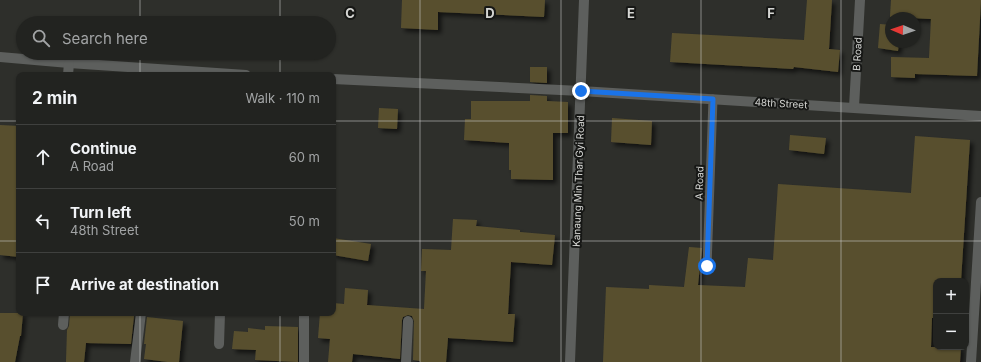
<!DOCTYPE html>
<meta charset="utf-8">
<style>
:root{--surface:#222320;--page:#2a2b29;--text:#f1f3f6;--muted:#a2a4a5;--line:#3f403e}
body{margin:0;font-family:Inter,sans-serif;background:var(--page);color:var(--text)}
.controls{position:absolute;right:12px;bottom:12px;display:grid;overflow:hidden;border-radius:8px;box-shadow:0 1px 3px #0004}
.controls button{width:36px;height:36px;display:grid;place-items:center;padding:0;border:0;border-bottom:1px solid var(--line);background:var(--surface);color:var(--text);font:20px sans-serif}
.compass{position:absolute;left:885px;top:12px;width:36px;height:36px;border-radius:50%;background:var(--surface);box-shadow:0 1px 3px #0004;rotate:272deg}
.stop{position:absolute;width:12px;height:12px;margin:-9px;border:3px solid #1a73e8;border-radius:50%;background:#fff}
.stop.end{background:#1a73e8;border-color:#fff;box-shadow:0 1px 4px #0008}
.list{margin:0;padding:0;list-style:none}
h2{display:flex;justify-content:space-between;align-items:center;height:52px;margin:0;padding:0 16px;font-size:17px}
h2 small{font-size:13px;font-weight:400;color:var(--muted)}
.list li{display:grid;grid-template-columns:26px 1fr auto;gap:12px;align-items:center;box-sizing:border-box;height:64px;padding:0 16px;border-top:1px solid var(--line)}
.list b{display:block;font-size:15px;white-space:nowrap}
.list p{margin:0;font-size:13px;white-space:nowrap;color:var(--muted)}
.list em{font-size:13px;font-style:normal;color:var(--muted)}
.icon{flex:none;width:22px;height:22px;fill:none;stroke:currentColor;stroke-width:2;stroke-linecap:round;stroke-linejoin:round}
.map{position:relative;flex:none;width:981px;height:362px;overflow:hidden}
.search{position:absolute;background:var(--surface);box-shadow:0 1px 3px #0004;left:16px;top:16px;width:320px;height:44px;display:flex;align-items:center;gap:10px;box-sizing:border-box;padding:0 14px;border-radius:22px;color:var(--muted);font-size:15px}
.panel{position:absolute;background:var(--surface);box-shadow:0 1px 3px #0004;left:16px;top:72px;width:320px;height:244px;border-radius:8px}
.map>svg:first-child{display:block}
.building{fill:#59502f;filter:url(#shadow)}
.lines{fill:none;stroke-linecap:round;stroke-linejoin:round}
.lane{stroke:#5d5f5d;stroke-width:9}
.street{stroke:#5d5f5d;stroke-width:10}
.route{stroke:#1a73e8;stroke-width:5}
.grid{fill:none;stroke:#d5d6d3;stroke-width:1;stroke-opacity:0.55}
.labels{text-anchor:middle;stroke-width:4;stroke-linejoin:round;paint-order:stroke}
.street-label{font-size:10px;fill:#d5d6d3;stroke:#161715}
.grid-label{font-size:13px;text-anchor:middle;font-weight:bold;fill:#d5d6d3;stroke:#161715;stroke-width:4;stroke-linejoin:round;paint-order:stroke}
</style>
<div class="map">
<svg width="981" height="362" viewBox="0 0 981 362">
<defs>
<filter id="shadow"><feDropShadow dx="3.5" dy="3.5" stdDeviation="2" flood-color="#0009"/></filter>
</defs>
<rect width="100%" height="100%" fill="#2e2f2b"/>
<g class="building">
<polygon points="402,0 545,0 544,17 438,12 438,30 401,28"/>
<polygon points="807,0 832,0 829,49 840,50 838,72 794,67 793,69 670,62 672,33 804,40"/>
<polygon points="891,0 981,0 977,76 915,74 915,78 891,77 891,57 929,58 931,19 890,17"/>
<polygon points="880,24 891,25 891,42 899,42 898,51 878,48"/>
<polygon points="530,67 547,67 547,83 530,82"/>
<polygon points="530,95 547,96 547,101 568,102 568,133 553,133 553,180 511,179 511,170 509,170 509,143 464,140 465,119 471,119 471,101 530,101"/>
<polygon points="379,108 398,109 397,129 378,128"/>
<polygon points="612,118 652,121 651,145 611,142"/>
<polygon points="0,125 19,126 19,257 0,255"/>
<polygon points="790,135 826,138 824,154 789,150"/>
<polygon points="915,136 970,140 961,281 936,281 936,318 932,318 931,347 961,347 960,362 603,362 606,287 649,289 649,285 684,287 689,247 702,248 698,285 745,287 748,258 773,260 778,184 911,193"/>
<polygon points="453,219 477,220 476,226 520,230 520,232 555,235 552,265 511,262 508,314 515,314 513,342 448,338 446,362 420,362 420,361 413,360 414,321 412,316 408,315 403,317 402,320 400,359 353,354 352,362 328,362 330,339 318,338 320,313 333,313 333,303 344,304 345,288 368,290 367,305 424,309 426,271 421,271 422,249 451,250"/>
<polygon points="333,238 371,244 368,261 333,255"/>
<polygon points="0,313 23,313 21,336 20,336 15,362 0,362"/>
<polygon points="70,313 131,313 131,316 134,316 131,344 86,343 84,362 66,362 67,330 69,326"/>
<polygon points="147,317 183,321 179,362 168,362 144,359 146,344 144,344"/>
<polygon points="265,326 298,327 298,362 255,360 256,350 232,349 234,331 248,332 248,328 265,330"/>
</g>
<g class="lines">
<polyline class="lane" points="707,267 713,99"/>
<g class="street">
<polyline points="0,57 69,63 246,75"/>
<polyline points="68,75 69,63"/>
<polyline points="333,79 581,91 981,116"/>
<polyline points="854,107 860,0"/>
<polyline points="304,313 304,362"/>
<polyline points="63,325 64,313"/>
<polyline points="219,344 220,313"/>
<polyline points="135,362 141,313"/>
<polyline points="406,362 408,321"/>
<polyline points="570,362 584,0"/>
<polyline points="971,362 981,202"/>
</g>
</g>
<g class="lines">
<polyline class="route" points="581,91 713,99 707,266"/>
</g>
<path class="grid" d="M140,0v23M280,0v23M420,0v362M561,0v362M701,0v362M841,0v362M140,53v22M280,53v22M0,121h19M333,121h648M0,241h19M333,241h648M140,313v49M280,313v49"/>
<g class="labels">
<g class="street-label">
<text transform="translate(857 54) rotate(-87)" y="4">B Road</text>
<text transform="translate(781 103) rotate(3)" y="4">48th Street</text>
<text transform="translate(578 181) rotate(-88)" y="4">Kanaung Min Thar Gyi Road</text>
<text transform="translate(699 183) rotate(-88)" y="4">A Road</text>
</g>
</g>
<g class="grid-label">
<text x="350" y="18">C</text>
<text x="490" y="18">D</text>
<text x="631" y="18">E</text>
<text x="771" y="18">F</text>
</g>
</svg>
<div class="controls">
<button>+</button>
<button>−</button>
</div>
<svg class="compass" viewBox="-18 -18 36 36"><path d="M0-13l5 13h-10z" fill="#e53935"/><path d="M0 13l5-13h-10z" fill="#a2a4a5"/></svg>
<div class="stop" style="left:707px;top:266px"></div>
<div class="stop end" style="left:581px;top:91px"></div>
<div class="search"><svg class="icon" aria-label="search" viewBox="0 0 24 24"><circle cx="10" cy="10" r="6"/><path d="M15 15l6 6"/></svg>Search here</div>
<section class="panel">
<h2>2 min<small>Walk · 110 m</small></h2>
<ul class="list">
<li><svg class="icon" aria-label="ahead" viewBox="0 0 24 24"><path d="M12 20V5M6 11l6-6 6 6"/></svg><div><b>Continue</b><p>A Road</p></div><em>60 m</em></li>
<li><svg class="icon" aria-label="left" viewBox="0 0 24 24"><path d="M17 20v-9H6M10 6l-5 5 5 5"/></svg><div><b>Turn left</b><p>48th Street</p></div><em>50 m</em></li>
<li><svg class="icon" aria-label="arrive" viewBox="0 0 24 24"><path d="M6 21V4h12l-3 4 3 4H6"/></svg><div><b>Arrive at destination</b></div></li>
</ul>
</section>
</div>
